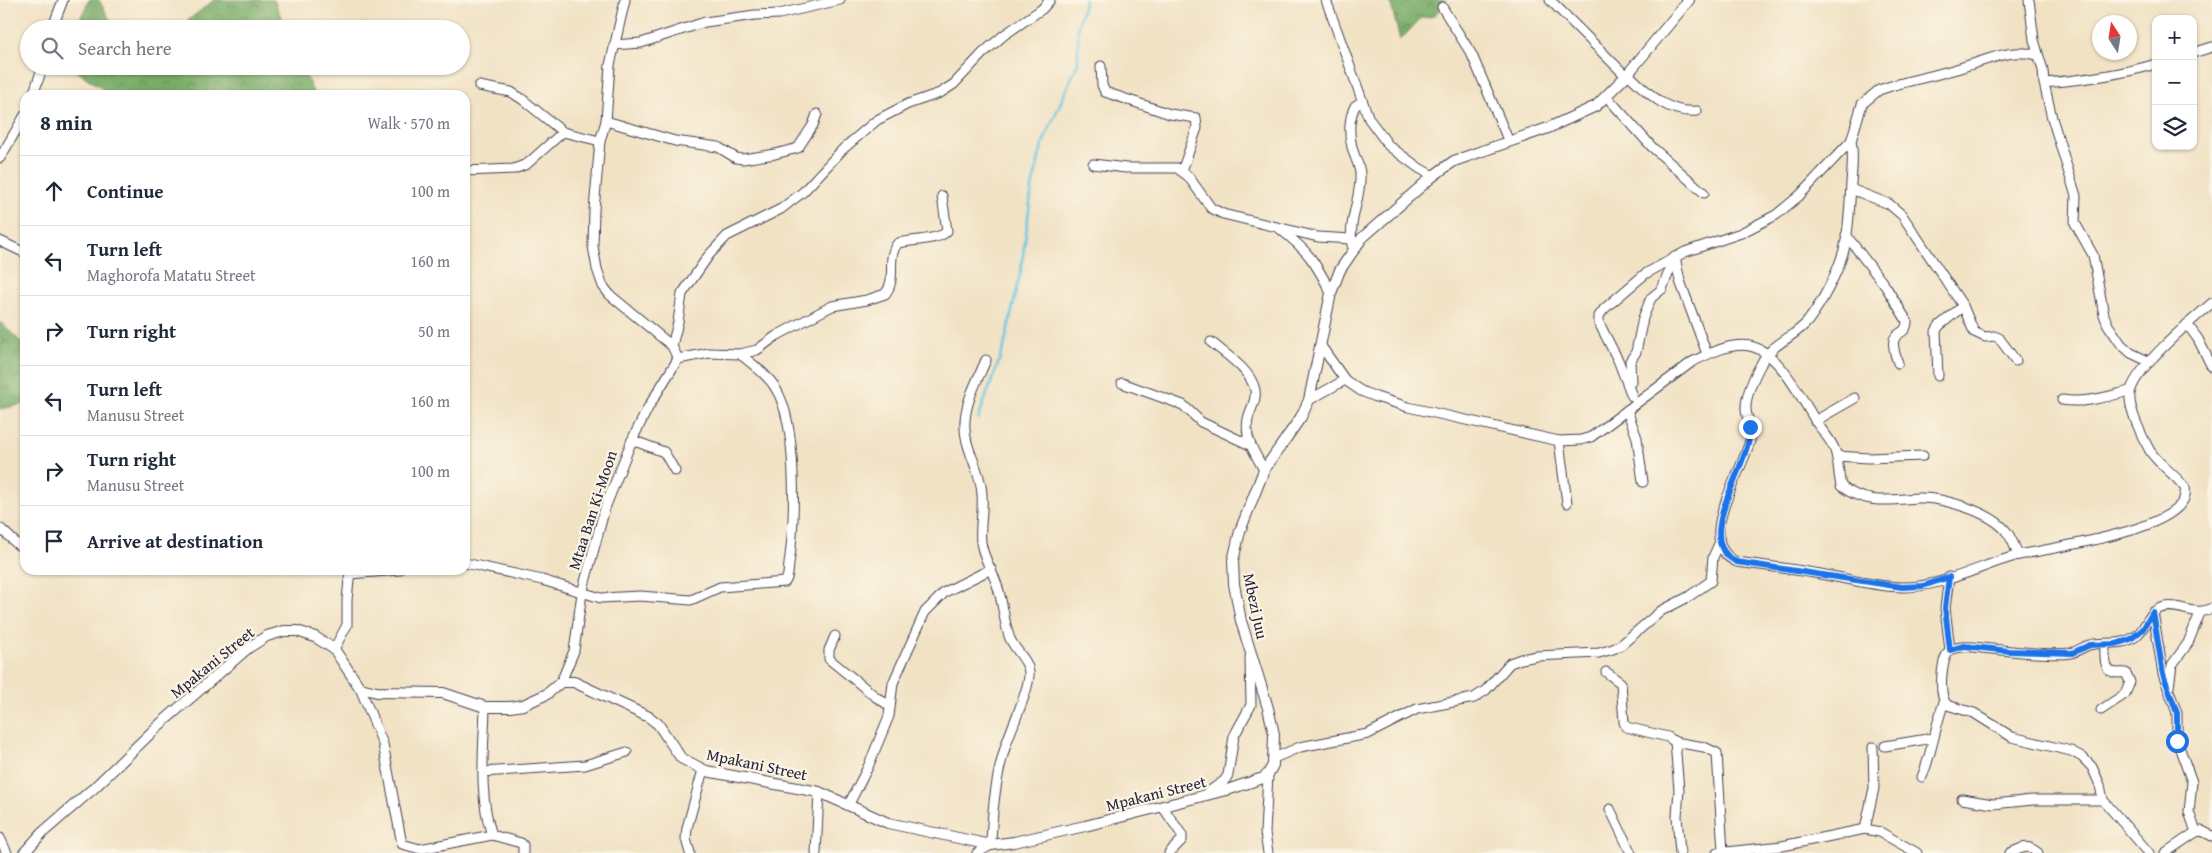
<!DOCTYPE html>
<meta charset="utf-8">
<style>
:root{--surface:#fff;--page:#f2f2f3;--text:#1f2937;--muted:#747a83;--line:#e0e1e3}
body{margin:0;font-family:"Gentium Book Plus",serif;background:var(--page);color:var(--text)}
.controls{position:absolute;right:15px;top:15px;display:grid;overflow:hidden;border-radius:10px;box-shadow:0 1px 4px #0004}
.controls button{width:45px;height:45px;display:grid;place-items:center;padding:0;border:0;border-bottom:1px solid var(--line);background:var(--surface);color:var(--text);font:25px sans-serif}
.compass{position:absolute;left:2092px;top:15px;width:45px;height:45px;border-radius:50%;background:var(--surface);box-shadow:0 1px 4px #0004;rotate:348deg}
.stop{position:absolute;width:15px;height:15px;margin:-11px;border:4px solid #1a73e8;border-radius:50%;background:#fff}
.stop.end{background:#1a73e8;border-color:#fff;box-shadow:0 1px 5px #0008}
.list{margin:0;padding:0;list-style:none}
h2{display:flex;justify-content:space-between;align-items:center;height:65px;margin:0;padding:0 20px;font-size:21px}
h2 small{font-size:16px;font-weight:400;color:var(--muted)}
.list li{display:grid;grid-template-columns:32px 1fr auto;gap:15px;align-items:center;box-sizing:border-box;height:70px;padding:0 20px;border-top:1px solid var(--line)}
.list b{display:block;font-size:19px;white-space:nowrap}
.list p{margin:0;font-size:16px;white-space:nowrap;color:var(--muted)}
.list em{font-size:16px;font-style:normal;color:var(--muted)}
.icon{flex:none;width:28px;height:28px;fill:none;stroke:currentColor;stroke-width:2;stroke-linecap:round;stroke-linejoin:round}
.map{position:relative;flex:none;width:2212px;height:853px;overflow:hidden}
.search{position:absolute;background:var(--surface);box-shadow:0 1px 4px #0004;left:20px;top:20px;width:450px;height:55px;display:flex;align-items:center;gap:12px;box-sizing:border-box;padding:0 18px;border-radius:28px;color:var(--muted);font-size:19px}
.panel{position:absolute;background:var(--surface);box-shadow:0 1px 4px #0004;left:20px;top:90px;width:450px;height:485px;border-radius:15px}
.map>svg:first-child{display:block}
.forest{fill:url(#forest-crowns);stroke:#4e6751}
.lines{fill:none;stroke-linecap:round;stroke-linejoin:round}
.stream{stroke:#62c5e0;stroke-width:2.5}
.minor-casing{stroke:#413f50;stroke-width:11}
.tertiary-casing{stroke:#413f50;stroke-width:12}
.minor{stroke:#fff;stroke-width:9}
.tertiary{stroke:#fff;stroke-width:10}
.route{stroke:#1a73e8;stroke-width:6}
.labels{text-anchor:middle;stroke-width:4.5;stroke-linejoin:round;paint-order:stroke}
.street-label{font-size:16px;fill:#22223b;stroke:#fcf5e5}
</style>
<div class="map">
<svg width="2212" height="853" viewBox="0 0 2212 853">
<defs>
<pattern id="forest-crowns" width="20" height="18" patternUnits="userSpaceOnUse" patternTransform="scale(1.25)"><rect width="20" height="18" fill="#79ac67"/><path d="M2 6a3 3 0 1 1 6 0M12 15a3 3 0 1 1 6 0" fill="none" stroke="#638c56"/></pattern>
</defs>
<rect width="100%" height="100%" fill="#fcf5e5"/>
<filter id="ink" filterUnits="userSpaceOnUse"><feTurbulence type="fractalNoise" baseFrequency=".02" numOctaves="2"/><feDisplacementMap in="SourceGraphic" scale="10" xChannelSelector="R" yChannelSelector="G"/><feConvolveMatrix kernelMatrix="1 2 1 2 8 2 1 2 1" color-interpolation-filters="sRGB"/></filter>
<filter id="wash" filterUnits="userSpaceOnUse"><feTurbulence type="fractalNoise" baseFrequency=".0096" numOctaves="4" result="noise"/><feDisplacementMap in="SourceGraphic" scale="20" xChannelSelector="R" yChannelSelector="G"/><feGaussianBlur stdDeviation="1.12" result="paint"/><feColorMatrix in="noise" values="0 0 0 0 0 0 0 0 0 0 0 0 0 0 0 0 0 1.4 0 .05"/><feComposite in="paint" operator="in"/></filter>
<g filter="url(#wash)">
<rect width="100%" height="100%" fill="#f1e2c4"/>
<g class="forest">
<polygon points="89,0 99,0 115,29 75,29"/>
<polygon points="214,0 274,0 286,29 177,29"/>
<polygon points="1390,0 1446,0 1434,16 1421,18 1400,40"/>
<polygon points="69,66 302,66 314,95 112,95"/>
<polygon points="0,322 25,346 25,404 0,409"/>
</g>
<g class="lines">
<polyline class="stream" points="978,419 1004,347 1021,270 1032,188 1040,154 1045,138 1078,63 1078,25 1085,0"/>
</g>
</g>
<g filter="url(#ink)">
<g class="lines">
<g class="minor-casing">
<g id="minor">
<polyline points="1326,0 1369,119 1389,146 1419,168 1433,176"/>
<polyline points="1550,0 1626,76"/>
<polyline points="2029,0 2034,40 2043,70 2044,83 2052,118 2076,196 2075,223 2093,255 2104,315 2108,325 2121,344 2131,353 2150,362"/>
<polyline points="1442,7 1472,55 1509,142"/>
<polyline points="52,29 63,0"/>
<polyline points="614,45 641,43 705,22 755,15 779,14 840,0"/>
<polyline points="2193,53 2212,47"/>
<polyline points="1101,66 1102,85 1105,92 1170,114 1196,118 1197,128 1182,171"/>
<path d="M1628,74c20,19 39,40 69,37"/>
<path d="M2044,83c38,-3 75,-8 112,-19"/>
<polyline points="479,86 511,92 522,99 563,132 600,141"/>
<polyline points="33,95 43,66"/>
<polyline points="1607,97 1652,147 1704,193"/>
<polyline points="606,121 675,141 718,147 736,158 743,159 775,154 798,148 813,125 817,114"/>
<path d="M1851,141c3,14 1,28 0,42 -1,20 -2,48 -7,67 -7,24 -21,51 -36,71 -14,17 -38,23 -47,43 -7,13 -16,31 -15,46 1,9 6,17 5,26 -5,33 -60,106 -14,126 31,4 63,8 94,14 23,4 47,11 71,11 37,1 78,-21 113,-31 30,-8 179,-25 170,-68 -10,-14 -26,-23 -35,-37 -7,-12 -22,-43 -20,-57 3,-25 62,-74 82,-91"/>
<polyline points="0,158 25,115"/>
<polyline points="1093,164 1126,168 1177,168 1188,176 1211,208 1223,214 1318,237 1351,239"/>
<polyline points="465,171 514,169 527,164 563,132"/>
<polyline points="1851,189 1889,204 1902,215 1963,306 1974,332 1985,337 1994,336 1999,338 2016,361"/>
<path d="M1280,229c28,22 35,32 51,64"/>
<path d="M1846,235l40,52 21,34c0,20 -23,3 -9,42"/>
<polyline points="0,241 25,253"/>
<path d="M1352,245c-4,-26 10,-48 8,-72 -1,-9 -6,-17 -8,-26 -3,-13 -3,-29 3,-41l6,-4"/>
<polyline points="1675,257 1680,281 1707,354"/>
<polyline points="2187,324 2198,339 2212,367"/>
<path d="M1211,342c14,12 40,28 44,48 2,11 -5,19 -7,29 -4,20 7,34 16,51"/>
<polyline points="672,346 678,322 682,294 709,255 727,236 781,209 803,192 843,149 877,120 908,104 940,93 954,84 983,53 1004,35 1042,9 1050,0"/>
<path d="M1321,346l24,34 16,11 15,6 32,10 151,34 22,-1 10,-3 101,-75c16,-8 39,-20 58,-16 29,6 50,50 65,74 6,10 14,17 19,28 5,12 4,25 7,38 24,19 49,14 77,12 24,-1 73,14 88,33 6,7 9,16 12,24"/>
<path d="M678,359l31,-6 31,1 17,-4 19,-14 56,-30 35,-6 18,-6c13,-15 0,-36 13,-51 12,-3 43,-3 49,-12l-5,-35"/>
<polyline points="1938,376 1936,331 1939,326 1963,306"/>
<polyline points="1631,382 1630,361 1636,352 1643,318 1651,298 1662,289 1675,257"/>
<polyline points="1122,383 1183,405 1201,422 1250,445"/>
<path d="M1632,396l-14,-36 -19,-37v-7l5,-7 41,-35 40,-22 56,-19 35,-18 23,-19 52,-55 11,-37 17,-14 12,-4c25,-7 51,-12 75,-20 25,-7 45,-18 71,-11"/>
<polyline points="1309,400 1345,380"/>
<path d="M2062,400c23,4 46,-4 68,-9"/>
<polyline points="1627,410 1637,438 1643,482"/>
<polyline points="1815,421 1855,398"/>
<polyline points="632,440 664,452 675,471"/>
<polyline points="1559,441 1567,503"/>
<polyline points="1837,456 1868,458 1923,456"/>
<polyline points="0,528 18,545"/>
<path d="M465,563l77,17 59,18 39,-2 51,4 29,-13 65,-5c4,-5 3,-11 4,-18 6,-42 9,-139 -13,-175 -8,-14 -24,-25 -36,-35"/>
<polyline points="350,574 399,570"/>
<polyline points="1949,577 1945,608 1950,650"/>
<polyline points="2153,612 2163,674 2177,713 2177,741 2192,782 2189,812 2196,832"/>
<polyline points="835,636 829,650 829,659 876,697 890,706"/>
<polyline points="334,649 347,625 347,600 350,570"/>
<polyline points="1606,672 1621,683 1624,722 1626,727 1668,737 1675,742 1679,790 1677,816 1680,853"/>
<polyline points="561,682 574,651 582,593 605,508 632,440 649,406 678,359 672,346 610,295 603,286 597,269 593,246 594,210 600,141 606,121 610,65 625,0"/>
<polyline points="2169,687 2172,665 2188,643 2200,613"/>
<polyline points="360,688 383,744 402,844 420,849 492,835"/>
<path d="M485,707c-1,42 -7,88 7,128l29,8 2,2v8"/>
<path d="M2101,710l24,-16 5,-12 -4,-9c-4,-1 -9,1 -13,-1 -10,-3 -8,-19 -8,-27"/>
<polyline points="1675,742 1704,747 1717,753 1723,852"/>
<polyline points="1885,746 1933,738"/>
<polyline points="1274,758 1300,747 1368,734 1417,709 1474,698 1486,690 1510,663 1521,659 1537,656 1599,653 1613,649 1621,645 1661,611 1688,597 1711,581 1713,557 1719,544"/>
<polyline points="483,772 585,765 627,752"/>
<path d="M1922,777c10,-24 13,-50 22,-75"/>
<polyline points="1204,795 1224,781 1228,775 1234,736 1251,705 1250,657"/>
<polyline points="1962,799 1993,804 2033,800 2103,800"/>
<polyline points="849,804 868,767 889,716 893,683 925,612 945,592 991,569"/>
<polyline points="1162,806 1182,835 1182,840 1169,853"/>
<polyline points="1610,809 1631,853"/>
<polyline points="1865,829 1874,788 1873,747"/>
<polyline points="0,838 7,853"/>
<polyline points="690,853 686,839 687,828 703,770"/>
<polyline points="816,853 819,792"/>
<path d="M977,853l14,-8c1,-34 4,-65 14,-97 5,-18 26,-61 24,-76 -1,-13 -16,-23 -20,-36 -5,-15 -6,-32 -11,-48 -4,-15 -15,-29 -17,-46 -2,-18 4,-35 0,-56 -4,-23 -18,-41 -16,-65 1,-21 13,-42 21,-61"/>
<polyline points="1268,853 1265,833 1268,774"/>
<polyline points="1717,853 1782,846 1865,829 1880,832 1917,853"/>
<path d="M2010,853c13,-5 16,-10 28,0"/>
<path d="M2149,853l-46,-53 -3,-15 -8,-18 -10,-10 -11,-6 -59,-14 -38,-24 -27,-8c-9,-10 -6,-47 3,-55 14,-6 28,-2 42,-1 21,2 59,7 79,4 7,-2 12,-6 18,-8 16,-4 32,2 47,-9 10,-8 13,-25 25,-28 18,-6 34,10 51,0"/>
<polyline points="2165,853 2196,832 2202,831 2212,836"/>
</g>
</g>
<g class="tertiary-casing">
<polyline id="tertiary" points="24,853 42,833 95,787 158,726 248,648 267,636 284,631 297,631 315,637 334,649 360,688 377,692 443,693 485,707 510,707 523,705 547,694 561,682 574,682 649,717 658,724 681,758 706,771 819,792 888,823 991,845 1014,842 1085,826 1230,789 1263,778 1268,774 1273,765 1274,734 1268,708 1241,621 1234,584 1233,561 1240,531 1264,470 1301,417 1309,400 1331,293 1340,270 1362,238 1433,176 1454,161 1548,128 1596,106 1626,76 1689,0"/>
</g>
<use href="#minor" class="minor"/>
<use href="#tertiary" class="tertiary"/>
</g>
</g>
<g class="lines" filter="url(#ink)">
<path class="route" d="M1750,427c3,35 -61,114 -13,135l165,25 21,-1 26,-9 -4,31 5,42 14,-4 45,5 63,2 18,-8 26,-1 15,-5 12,-10 10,-17 10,62 14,39v28"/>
</g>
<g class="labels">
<g class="street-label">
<text transform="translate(592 510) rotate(-72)" y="6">Mtaa Ban Ki-Moon</text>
<text transform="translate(1256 606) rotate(78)" y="6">Mbezi Juu</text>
<text transform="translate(212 662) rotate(-39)" y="6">Mpakani Street</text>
<text transform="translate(757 764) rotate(12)" y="6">Mpakani Street</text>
<text transform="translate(1156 793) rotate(-14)" y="6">Mpakani Street</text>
</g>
</g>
</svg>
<div class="controls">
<button>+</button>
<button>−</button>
<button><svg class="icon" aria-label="layers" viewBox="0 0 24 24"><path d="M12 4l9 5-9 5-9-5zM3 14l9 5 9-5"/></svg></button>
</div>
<svg class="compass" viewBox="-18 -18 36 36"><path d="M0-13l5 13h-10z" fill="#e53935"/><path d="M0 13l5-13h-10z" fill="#747a83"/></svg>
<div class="stop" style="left:2177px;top:741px"></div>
<div class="stop end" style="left:1750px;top:427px"></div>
<div class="search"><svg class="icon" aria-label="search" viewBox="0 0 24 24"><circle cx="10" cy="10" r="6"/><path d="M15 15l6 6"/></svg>Search here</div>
<section class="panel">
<h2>8 min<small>Walk · 570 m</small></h2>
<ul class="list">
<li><svg class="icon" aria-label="ahead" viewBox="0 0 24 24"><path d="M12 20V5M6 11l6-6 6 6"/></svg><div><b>Continue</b></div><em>100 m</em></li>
<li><svg class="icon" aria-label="left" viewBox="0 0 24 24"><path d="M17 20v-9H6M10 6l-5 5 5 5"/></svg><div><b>Turn left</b><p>Maghorofa Matatu Street</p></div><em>160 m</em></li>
<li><svg class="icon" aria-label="right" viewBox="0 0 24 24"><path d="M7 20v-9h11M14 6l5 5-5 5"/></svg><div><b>Turn right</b></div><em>50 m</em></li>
<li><svg class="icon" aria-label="left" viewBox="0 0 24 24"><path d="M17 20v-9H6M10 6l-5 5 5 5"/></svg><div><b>Turn left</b><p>Manusu Street</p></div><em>160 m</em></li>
<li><svg class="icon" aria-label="right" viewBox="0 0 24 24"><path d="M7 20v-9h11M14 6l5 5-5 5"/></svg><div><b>Turn right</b><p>Manusu Street</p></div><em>100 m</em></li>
<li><svg class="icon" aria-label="arrive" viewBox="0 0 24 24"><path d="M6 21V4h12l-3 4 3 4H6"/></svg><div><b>Arrive at destination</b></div></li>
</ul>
</section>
</div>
